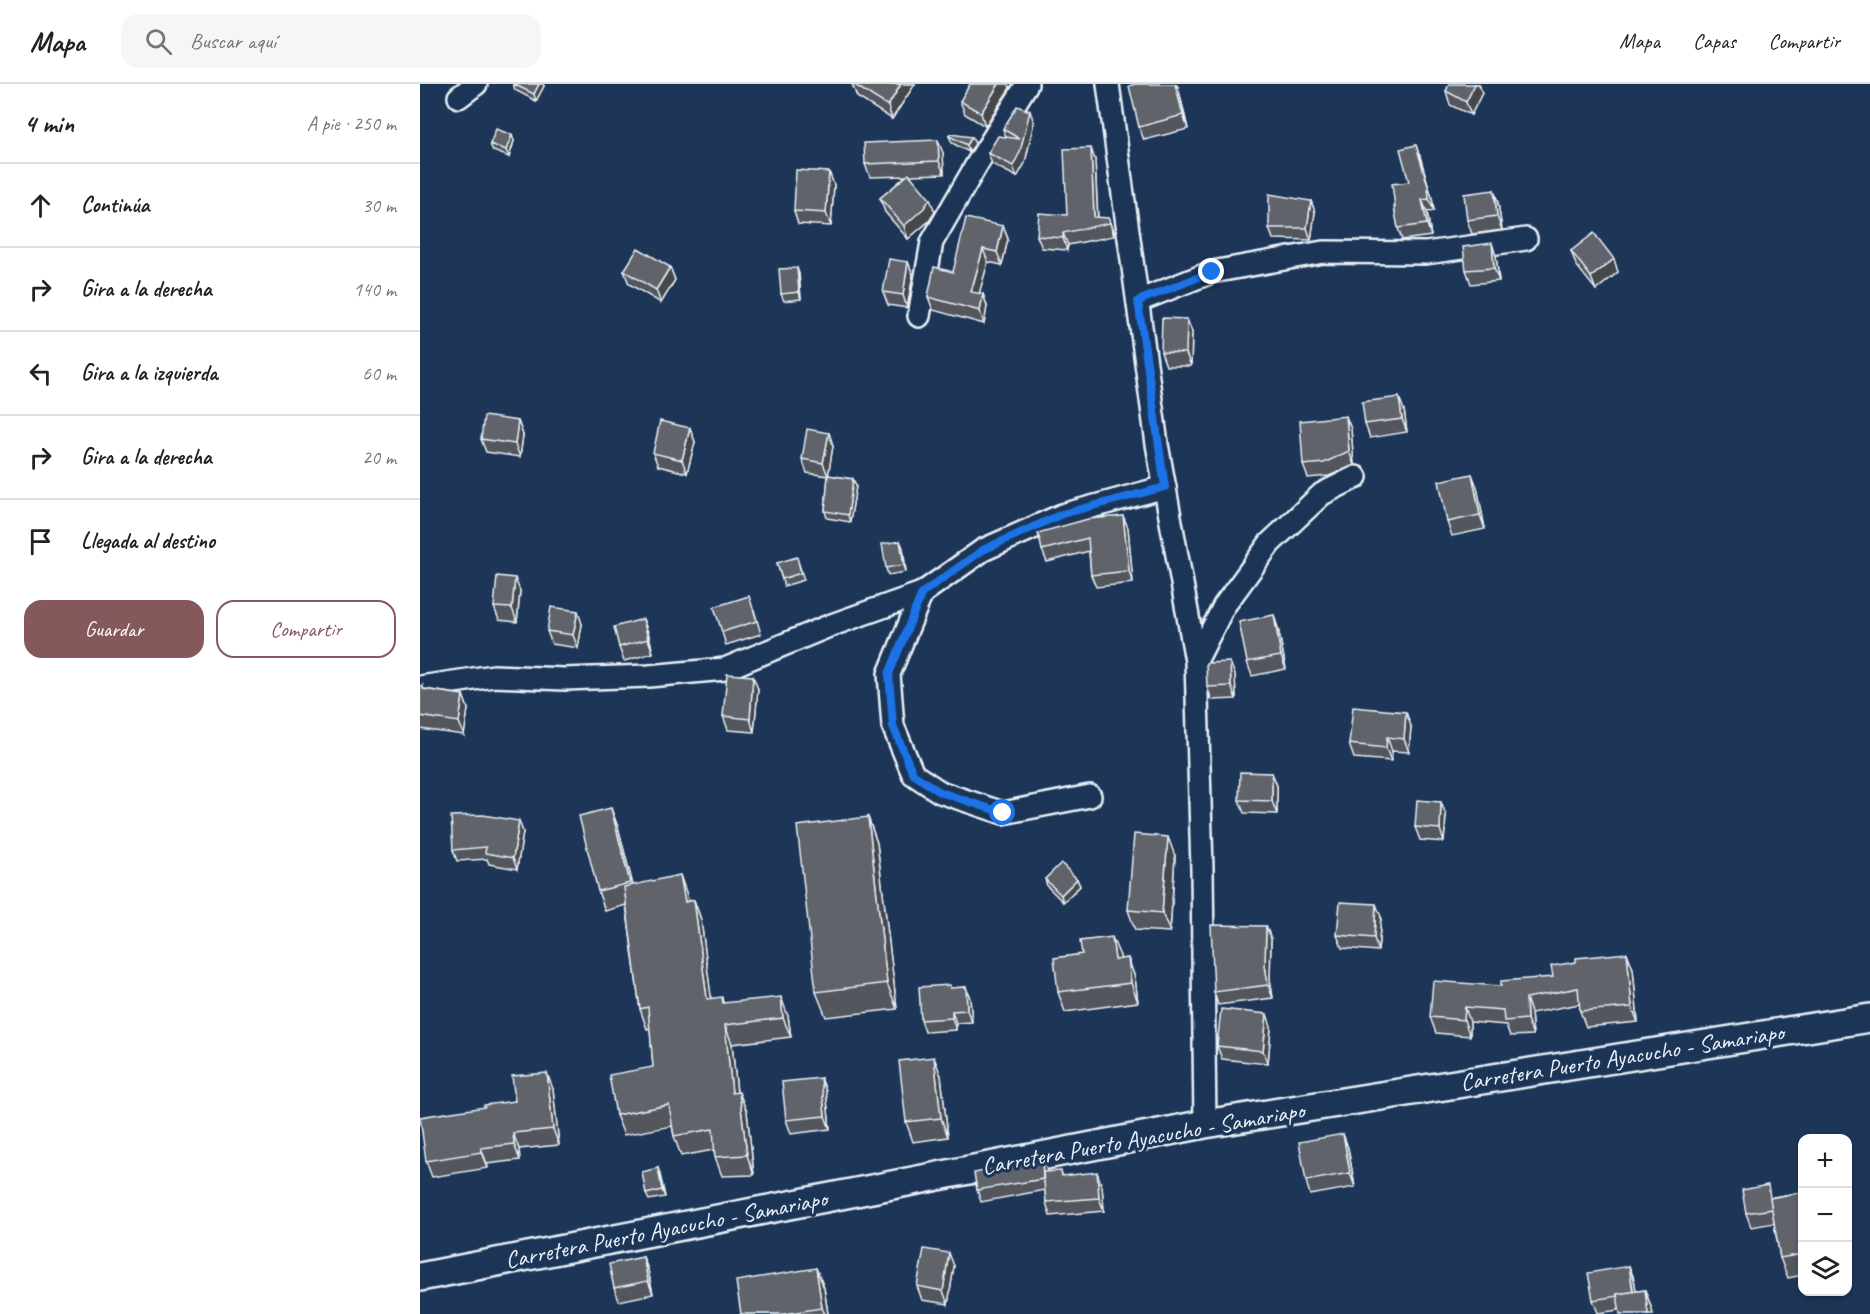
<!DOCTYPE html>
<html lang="es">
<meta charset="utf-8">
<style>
:root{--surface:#fff;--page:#f6f6f6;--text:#222;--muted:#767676;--line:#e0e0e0;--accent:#85585c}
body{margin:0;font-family:Caveat,sans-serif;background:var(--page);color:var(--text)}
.controls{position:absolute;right:18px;bottom:18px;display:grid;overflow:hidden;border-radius:12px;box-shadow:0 2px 4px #0004}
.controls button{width:54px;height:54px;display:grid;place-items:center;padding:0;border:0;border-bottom:2px solid var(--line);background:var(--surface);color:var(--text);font:30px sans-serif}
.stop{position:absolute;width:18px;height:18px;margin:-14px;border:4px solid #1a73e8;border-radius:50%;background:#fff}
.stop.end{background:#1a73e8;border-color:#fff;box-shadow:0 2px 6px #0008}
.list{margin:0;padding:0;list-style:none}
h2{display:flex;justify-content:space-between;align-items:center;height:78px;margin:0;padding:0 24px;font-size:26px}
h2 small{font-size:20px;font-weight:400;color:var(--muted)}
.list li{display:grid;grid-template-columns:39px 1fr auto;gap:18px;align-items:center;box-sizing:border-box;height:84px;padding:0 24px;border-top:2px solid var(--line)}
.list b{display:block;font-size:22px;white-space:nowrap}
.list em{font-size:20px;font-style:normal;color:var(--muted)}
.actions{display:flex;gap:12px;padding:18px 24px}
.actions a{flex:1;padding:14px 0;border:2px solid var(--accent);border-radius:18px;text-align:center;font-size:21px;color:var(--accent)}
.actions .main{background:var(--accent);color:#fff}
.icon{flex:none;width:33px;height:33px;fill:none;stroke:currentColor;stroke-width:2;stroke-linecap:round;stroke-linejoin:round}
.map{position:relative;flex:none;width:1450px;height:1230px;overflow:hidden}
header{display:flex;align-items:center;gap:36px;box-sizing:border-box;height:84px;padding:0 30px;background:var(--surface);border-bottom:2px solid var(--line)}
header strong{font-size:28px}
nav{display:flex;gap:33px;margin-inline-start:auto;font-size:21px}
.search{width:420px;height:54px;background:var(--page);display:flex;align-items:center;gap:15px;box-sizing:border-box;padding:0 21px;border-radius:18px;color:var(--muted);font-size:22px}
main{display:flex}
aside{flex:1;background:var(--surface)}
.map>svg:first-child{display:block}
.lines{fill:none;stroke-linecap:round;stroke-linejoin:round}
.minor-casing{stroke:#e8f1f8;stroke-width:26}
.tertiary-casing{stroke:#e8f1f8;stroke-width:32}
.minor{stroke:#1d3557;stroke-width:21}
.tertiary{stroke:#1d3557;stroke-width:27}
.wall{fill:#53565c;stroke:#e8f1f8;stroke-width:1.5}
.shaded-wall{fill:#44464b;stroke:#e8f1f8;stroke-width:1.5}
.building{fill:#61646b;stroke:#e8f1f8;stroke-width:1.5}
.route{stroke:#1a73e8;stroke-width:8}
.labels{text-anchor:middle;stroke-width:6;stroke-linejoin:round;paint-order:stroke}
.street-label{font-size:24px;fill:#e8f1f8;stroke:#1d3557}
</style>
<header>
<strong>Mapa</strong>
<div class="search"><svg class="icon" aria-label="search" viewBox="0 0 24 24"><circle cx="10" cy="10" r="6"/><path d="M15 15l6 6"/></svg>Buscar aquí</div>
<nav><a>Mapa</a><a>Capas</a><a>Compartir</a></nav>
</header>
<main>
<aside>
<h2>4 min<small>A pie · 250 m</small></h2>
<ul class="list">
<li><svg class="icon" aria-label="ahead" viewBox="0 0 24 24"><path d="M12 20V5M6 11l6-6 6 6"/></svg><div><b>Continúa</b></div><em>30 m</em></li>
<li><svg class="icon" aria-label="right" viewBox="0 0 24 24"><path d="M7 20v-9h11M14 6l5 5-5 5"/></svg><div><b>Gira a la derecha</b></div><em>140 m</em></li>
<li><svg class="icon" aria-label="left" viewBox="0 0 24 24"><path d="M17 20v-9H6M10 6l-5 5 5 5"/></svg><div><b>Gira a la izquierda</b></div><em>60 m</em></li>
<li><svg class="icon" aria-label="right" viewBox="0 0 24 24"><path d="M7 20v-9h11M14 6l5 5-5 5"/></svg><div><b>Gira a la derecha</b></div><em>20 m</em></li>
<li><svg class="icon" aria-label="arrive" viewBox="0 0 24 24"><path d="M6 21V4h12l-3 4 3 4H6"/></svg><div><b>Llegada al destino</b></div></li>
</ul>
<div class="actions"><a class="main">Guardar</a><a>Compartir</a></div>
</aside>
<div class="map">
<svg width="1450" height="1230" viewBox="0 0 1450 1230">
<rect width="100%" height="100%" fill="#1d3557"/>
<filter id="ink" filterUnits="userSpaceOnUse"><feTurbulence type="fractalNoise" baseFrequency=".0167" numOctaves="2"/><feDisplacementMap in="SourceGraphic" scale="12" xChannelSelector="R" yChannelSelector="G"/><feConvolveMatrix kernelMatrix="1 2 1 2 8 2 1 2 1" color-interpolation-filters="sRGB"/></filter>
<g filter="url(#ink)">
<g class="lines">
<g class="minor-casing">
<g id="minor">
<polyline points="688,0 737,360 776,577 782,786 785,1040"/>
<polyline points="39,13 56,0"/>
<polyline points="718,217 792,188 903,168 1006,169 1106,155"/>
<polyline points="499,232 512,158 557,80 607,0"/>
<polyline points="776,577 804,522 850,459 902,410 936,393"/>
<polyline points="0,603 74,592 144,595 229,592 305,585 409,542 502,509"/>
<polyline points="670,712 583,729 520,708 493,690 473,642 469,590 502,509 563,466 642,431 745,403"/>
</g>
</g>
<g class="tertiary-casing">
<polyline id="tertiary" points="0,1193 785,1040 1450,934"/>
</g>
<use href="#minor" class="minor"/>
<use href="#tertiary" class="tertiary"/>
</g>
<g class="wall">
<polygon points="93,0 124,2 116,17 95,6"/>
<polygon points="432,0 495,0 472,35 437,13"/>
<polygon points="1055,0 1059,0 1062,9 1051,31 1030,21 1026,7"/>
<polygon points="758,3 768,45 724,56 719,43"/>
<polygon points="590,4 565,42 545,30 540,17"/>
<polygon points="614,38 605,79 597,93 572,80 568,69 586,53 583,45"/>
<polygon points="529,52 555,60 549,68 532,59"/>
<polygon points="94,57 89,73 73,67 70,60"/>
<polygon points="523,69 524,90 490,91 515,128 509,137 488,155 465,128 460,114 486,92 450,93 445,80"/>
<polygon points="1000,72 1012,114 1014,127 1007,128 1011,152 982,156 978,144 975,123 989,98"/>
<polygon points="675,76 678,134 689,134 694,147 694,152 648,161 647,166 622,164 617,152 647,131"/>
<polygon points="409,88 414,101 411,142 378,140 374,127"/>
<polygon points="1074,106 1078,119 1082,146 1052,150 1047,136"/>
<polygon points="891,117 895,128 891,156 853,155 849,144"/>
<polygon points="583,142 588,155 582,181 568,178 559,209 563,210 567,222 564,240 513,226 508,213 533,188"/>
<polygon points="1151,167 1198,188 1176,206 1156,181"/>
<polygon points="1076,172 1079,197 1051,200 1046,186"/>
<polygon points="488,178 493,191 487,224 468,221 463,208"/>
<polygon points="250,183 255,196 241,219 209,200 204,187"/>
<polygon points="377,184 379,190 381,215 364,217 361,210"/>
<polygon points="772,248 771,282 746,282 741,268"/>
<polygon points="984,326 987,348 950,354 945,340"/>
<polygon points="98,337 103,351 100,373 66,368 61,355"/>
<polygon points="270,344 275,358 267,389 238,382 233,369"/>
<polygon points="931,345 934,381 909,392 888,394 883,381"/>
<polygon points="409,349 413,362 408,391 433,395 436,402 430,438 407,434 405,427 408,392 387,389 382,375"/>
<polygon points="1057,403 1065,445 1032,452 1027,438"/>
<polygon points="703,432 708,444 713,499 676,503 671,491 669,467 627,478 622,466"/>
<polygon points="480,457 483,464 486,488 468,491 466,484"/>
<polygon points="357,479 379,480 384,496 364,502"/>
<polygon points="100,507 97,538 79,536 74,523"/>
<polygon points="334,526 341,550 306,561 302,548"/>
<polygon points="162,540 158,564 132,560 127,547"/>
<polygon points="858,544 866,585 832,592 827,578"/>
<polygon points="228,548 233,569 204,577 199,563"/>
<polygon points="815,591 816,615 792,616 787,603"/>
<polygon points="0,602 4,605 43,611 48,625 44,651 0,645"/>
<polygon points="338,605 334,648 308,646 303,632"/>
<polygon points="991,642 989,668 972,667 971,677 934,674 929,660"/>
<polygon points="852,689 857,702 857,730 824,729 819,716"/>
<polygon points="1026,731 1024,758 1000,756 995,743"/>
<polygon points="448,733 457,759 477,925 406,933 396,908"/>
<polygon points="99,737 103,748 97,785 69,780 67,775 37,777 33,766"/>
<polygon points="198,743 213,801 267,811 268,817 274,816 281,836 291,914 305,919 368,932 371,953 312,960 317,1008 327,1028 334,1091 302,1092 295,1073 294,1066 261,1072 254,1052 252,1042 204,1051 196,1031 233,983 230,944 227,945 220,925 206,821 185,827 178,807"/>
<polygon points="755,772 750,848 715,846 708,826"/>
<polygon points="625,795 657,795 660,802 643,818 627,802"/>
<polygon points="961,833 958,867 922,864 917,851"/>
<polygon points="846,842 851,855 850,895 853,914 798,921 794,908"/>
<polygon points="1207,869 1213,885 1218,938 1166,943 1160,927 1160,920 1111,929 1113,951 1090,952 1086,941 1050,938 1050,952 1016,949 1010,933 1081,902 1133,893"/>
<polygon points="700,872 700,875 708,874 715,894 718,918 645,928 638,908"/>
<polygon points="546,903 550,915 552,938 536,939 536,946 505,948 501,936 531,904"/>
<polygon points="851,943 848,980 802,975 797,962"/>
<polygon points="521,992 528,1053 493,1058 486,1038"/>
<polygon points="401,994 406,1007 410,1045 371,1050 366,1036"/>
<polygon points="133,1005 139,1061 99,1065 100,1076 67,1080 68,1084 12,1093 6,1077 95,1017"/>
<polygon points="923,1050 928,1064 935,1103 890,1111 886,1097"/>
<polygon points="238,1084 240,1091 245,1113 229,1116 226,1110"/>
<polygon points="627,1088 682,1102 684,1127 630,1132 626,1118 625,1106 561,1118 557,1106"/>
<polygon points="1383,1108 1383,1191 1368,1194 1360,1174 1354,1139 1331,1143 1326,1129 1353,1113"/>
<polygon points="223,1173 228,1186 233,1210 199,1217 194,1204"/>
<polygon points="534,1182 528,1220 502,1216 497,1202"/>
<polygon points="1209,1182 1214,1195 1216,1207 1225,1206 1232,1226 1199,1226 1178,1229 1173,1216"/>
<polygon points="396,1184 404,1204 408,1230 321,1230"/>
</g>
<g class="shaded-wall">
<polygon points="119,0 123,0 124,2 116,17 114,10"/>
<polygon points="481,0 495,0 472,35 468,22"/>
<polygon points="579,0 588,0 590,4 565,42 561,29"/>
<polygon points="755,0 756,0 758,3 768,45 763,31"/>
<polygon points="1055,0 1059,0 1062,9 1051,31 1046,18"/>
<polygon points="610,27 614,38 605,79 597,93 593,82"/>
<polygon points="92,51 94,57 89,73 86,66"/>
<polygon points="552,53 555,60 549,68 547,61"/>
<polygon points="518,56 523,69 524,90 519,77"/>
<polygon points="996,61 1012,114 1014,127 1009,115"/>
<polygon points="671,64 675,76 678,142 674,133"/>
<polygon points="409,88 414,101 411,142 406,129"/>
<polygon points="1074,106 1078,119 1082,146 1077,132"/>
<polygon points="510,115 515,128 509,137 488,155 484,142"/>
<polygon points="1002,116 1007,128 1011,152 1007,140"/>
<polygon points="891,117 895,128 891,156 887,144"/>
<polygon points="689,134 694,147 694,152 690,139"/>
<polygon points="583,142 588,155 582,181 577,168"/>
<polygon points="643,149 648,161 647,166 643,154"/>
<polygon points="1072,159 1076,172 1079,197 1074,184"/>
<polygon points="563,165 568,178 556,221 551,208"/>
<polygon points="1194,175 1198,188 1176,206 1171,193"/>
<polygon points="488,178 493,191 487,224 483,211"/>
<polygon points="250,183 255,196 241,219 236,206"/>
<polygon points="377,184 379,190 381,215 379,208"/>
<polygon points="563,210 567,222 564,240 560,227"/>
<polygon points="767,235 772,248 771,282 766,269"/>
<polygon points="979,313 984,326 987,348 982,335"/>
<polygon points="926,332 931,345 934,381 929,367"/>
<polygon points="98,337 103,351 100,373 95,360"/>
<polygon points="270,344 275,358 267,389 262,376"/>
<polygon points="409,349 413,362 408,392 403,379"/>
<polygon points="1052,390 1057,403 1065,445 1060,431"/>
<polygon points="433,395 436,402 430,438 428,431"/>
<polygon points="703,432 708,444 713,499 709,487"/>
<polygon points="480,457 483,464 486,488 484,481"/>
<polygon points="95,494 100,507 97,538 92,524"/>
<polygon points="158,527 162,540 158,564 153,551"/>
<polygon points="854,531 858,544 866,585 861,572"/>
<polygon points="223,535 228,548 233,569 228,555"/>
<polygon points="810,578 815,591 816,615 811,602"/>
<polygon points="333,592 338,605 334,648 330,635"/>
<polygon points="43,611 48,625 44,651 39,638"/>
<polygon points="986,628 991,642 989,668 984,655"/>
<polygon points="967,653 972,667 971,677 966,664"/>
<polygon points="852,689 857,702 857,730 852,717"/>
<polygon points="1021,718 1026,731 1024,758 1020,745"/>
<polygon points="191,724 198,743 217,818 210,799"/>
<polygon points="448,733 457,759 477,925 467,899"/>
<polygon points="99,737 103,748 97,785 93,774"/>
<polygon points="748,753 755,772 750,848 742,829"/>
<polygon points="260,791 267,811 272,837 265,818"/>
<polygon points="657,795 660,802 643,818 641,811"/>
<polygon points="274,816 281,836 294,935 287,915"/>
<polygon points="956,820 961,833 958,867 954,854"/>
<polygon points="846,842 851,855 850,895 853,914 848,901 845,881"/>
<polygon points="692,853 700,872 703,896 695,876"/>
<polygon points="1207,869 1213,885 1218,938 1212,923"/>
<polygon points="708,874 715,894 718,918 711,899"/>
<polygon points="546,903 550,915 552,938 547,926"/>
<polygon points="361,913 368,932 371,953 363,934"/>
<polygon points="1106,914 1111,929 1113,951 1107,935"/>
<polygon points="1045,923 1050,938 1050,952 1044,936"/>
<polygon points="532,927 536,939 536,946 532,934"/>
<polygon points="847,930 851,943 848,980 843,967"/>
<polygon points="305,941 312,960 319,1029 312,1009"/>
<polygon points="514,973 521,992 528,1053 521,1034"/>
<polygon points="127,989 133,1005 139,1061 133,1045"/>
<polygon points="401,994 406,1007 410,1045 405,1032"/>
<polygon points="319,1008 327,1028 334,1091 327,1071"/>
<polygon points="93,1049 99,1065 100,1076 94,1060"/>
<polygon points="923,1050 928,1064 935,1103 930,1089"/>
<polygon points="61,1064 67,1080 68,1084 62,1068"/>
<polygon points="622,1076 627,1087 627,1106 623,1095"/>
<polygon points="238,1084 240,1091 245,1113 242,1106"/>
<polygon points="677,1088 682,1102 684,1127 679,1114"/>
<polygon points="529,1169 534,1182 528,1220 523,1207"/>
<polygon points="223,1173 228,1186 233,1210 228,1197"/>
<polygon points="1209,1182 1214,1195 1219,1223 1214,1210"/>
<polygon points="396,1184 404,1204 408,1230 405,1230 402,1224"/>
<polygon points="1225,1206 1232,1226 1233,1230 1228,1230"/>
</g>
<g class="building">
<polygon points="93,0 119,0 114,10"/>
<polygon points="433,0 481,0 468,22"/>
<polygon points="550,0 579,0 561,29 540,17"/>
<polygon points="715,0 755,0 763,31 719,43 709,2"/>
<polygon points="1029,0 1055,0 1046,18 1026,7"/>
<polygon points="597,22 610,27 600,68 593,82 568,69 578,52 600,55 583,45"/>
<polygon points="76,45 92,51 86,66 70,60"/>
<polygon points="530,50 552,53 547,61 529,52"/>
<polygon points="518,56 519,77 445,80 444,59"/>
<polygon points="996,61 1008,102 1009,115 1002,116 1007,140 978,144 974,123 975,123 972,100 989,98 980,65"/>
<polygon points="671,64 674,133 689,134 690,139 643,149 643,154 617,152 619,129 647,131 644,65"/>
<polygon points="376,86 409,88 406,129 374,127"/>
<polygon points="489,90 510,115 504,124 484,142 460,114"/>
<polygon points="1074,106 1077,132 1047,136 1044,110"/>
<polygon points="849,110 891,117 887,144 849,144"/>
<polygon points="546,134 583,142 577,168 563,165 551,208 563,210 560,227 508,213 514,183 533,188"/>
<polygon points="1174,149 1194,175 1171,193 1151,167"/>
<polygon points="1072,159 1074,184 1046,186 1043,163"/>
<polygon points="218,164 250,183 236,206 204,187"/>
<polygon points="469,175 488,178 483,211 463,208"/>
<polygon points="377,184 379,208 361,210 359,185"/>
<polygon points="742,234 767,235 766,269 741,268"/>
<polygon points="979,313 982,335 945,340 942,318"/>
<polygon points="64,332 98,337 95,360 61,355"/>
<polygon points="926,332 929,367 904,379 883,381 880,337"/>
<polygon points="240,337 270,344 262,376 233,369"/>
<polygon points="387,345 409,349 403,379 382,375"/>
<polygon points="1052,390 1060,431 1027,438 1019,397"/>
<polygon points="408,391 433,395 428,431 405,427"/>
<polygon points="703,432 709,487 671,491 668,454 622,466 618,449 668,435"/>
<polygon points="480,457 484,481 466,484 462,460"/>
<polygon points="377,473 381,489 362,495 357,479"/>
<polygon points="77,492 95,494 92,524 74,523"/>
<polygon points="329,512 337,537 302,548 294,523"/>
<polygon points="131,523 158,527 153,551 127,547"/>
<polygon points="854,531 861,572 827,578 819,538"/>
<polygon points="223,535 228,555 199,563 194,543"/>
<polygon points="810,578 811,602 787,603 786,579"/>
<polygon points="307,590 333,592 330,635 303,632"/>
<polygon points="3,601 3,605 43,611 39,638 0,632 0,602"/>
<polygon points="933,623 986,628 984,655 967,653 966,664 929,660"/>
<polygon points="820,688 852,689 852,717 819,716"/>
<polygon points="997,716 1021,718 1020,745 995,743"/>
<polygon points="191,724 210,799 178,807 159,732"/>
<polygon points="63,731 99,737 93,774 65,769 66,763 33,766 31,732"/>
<polygon points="448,733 467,899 396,908 377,742"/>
<polygon points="714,750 748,753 742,829 708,826"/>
<polygon points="641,779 657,795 641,811 625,795"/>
<polygon points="260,791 265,818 274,816 287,915 302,913 303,919 361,913 363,934 305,941 312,1009 319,1008 327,1071 295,1073 293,1045 254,1052 249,1021 196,1031 189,991 233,983 228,923 220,925 204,803"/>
<polygon points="920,818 956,820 954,854 917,851"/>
<polygon points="791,841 846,842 845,881 848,901 794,908"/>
<polygon points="692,853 695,876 708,874 711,899 638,908 634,874 662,870 660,857"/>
<polygon points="1207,869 1212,923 1160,927 1158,904 1106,914 1107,935 1084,937 1083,926 1045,923 1044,936 1010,933 1013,897 1081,902 1081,897 1133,893 1131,882 1156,878 1156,874"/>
<polygon points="530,901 530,904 546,903 547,926 532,927 532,934 501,936 499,903"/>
<polygon points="801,925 847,930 843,967 797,962"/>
<polygon points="514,973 521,1034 486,1038 479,977"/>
<polygon points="127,989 133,1045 93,1049 94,1060 61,1064 62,1068 6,1077 0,1033 65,1023 64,1021 95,1017 92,992"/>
<polygon points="401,994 405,1032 366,1036 362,998"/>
<polygon points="923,1050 930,1089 886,1097 879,1058"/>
<polygon points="622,1076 623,1095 557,1106 554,1089"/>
<polygon points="238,1084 242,1106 226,1110 222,1088"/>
<polygon points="641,1087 642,1092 677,1088 679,1114 626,1118 623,1088"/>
<polygon points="1348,1101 1352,1125 1326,1129 1322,1106"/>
<polygon points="1383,1108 1383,1170 1360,1174 1350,1114"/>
<polygon points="504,1165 529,1169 523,1207 497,1202"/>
<polygon points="223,1173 228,1197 194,1204 189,1180"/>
<polygon points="1209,1182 1213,1208 1197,1210 1198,1212 1173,1216 1168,1189"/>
<polygon points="396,1184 402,1224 364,1230 321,1230 316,1197"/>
<polygon points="1225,1206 1228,1230 1200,1230 1197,1210"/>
</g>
</g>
<g class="lines" filter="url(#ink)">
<polyline class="route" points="583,729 520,708 493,690 473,642 469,590 502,509 563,466 642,430 745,403 718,217 792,188"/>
</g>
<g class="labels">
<g class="street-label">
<text transform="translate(1202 973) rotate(-9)" y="8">Carretera Puerto Ayacucho - Samariapo</text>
<text transform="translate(723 1054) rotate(-10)" y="8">Carretera Puerto Ayacucho - Samariapo</text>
<text transform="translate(246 1145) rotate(-11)" y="8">Carretera Puerto Ayacucho - Samariapo</text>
</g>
</g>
</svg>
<div class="controls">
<button>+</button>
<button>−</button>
<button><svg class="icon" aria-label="layers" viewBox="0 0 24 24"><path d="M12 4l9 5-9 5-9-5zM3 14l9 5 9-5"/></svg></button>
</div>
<div class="stop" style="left:583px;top:729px"></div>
<div class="stop end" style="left:792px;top:188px"></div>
</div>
</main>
